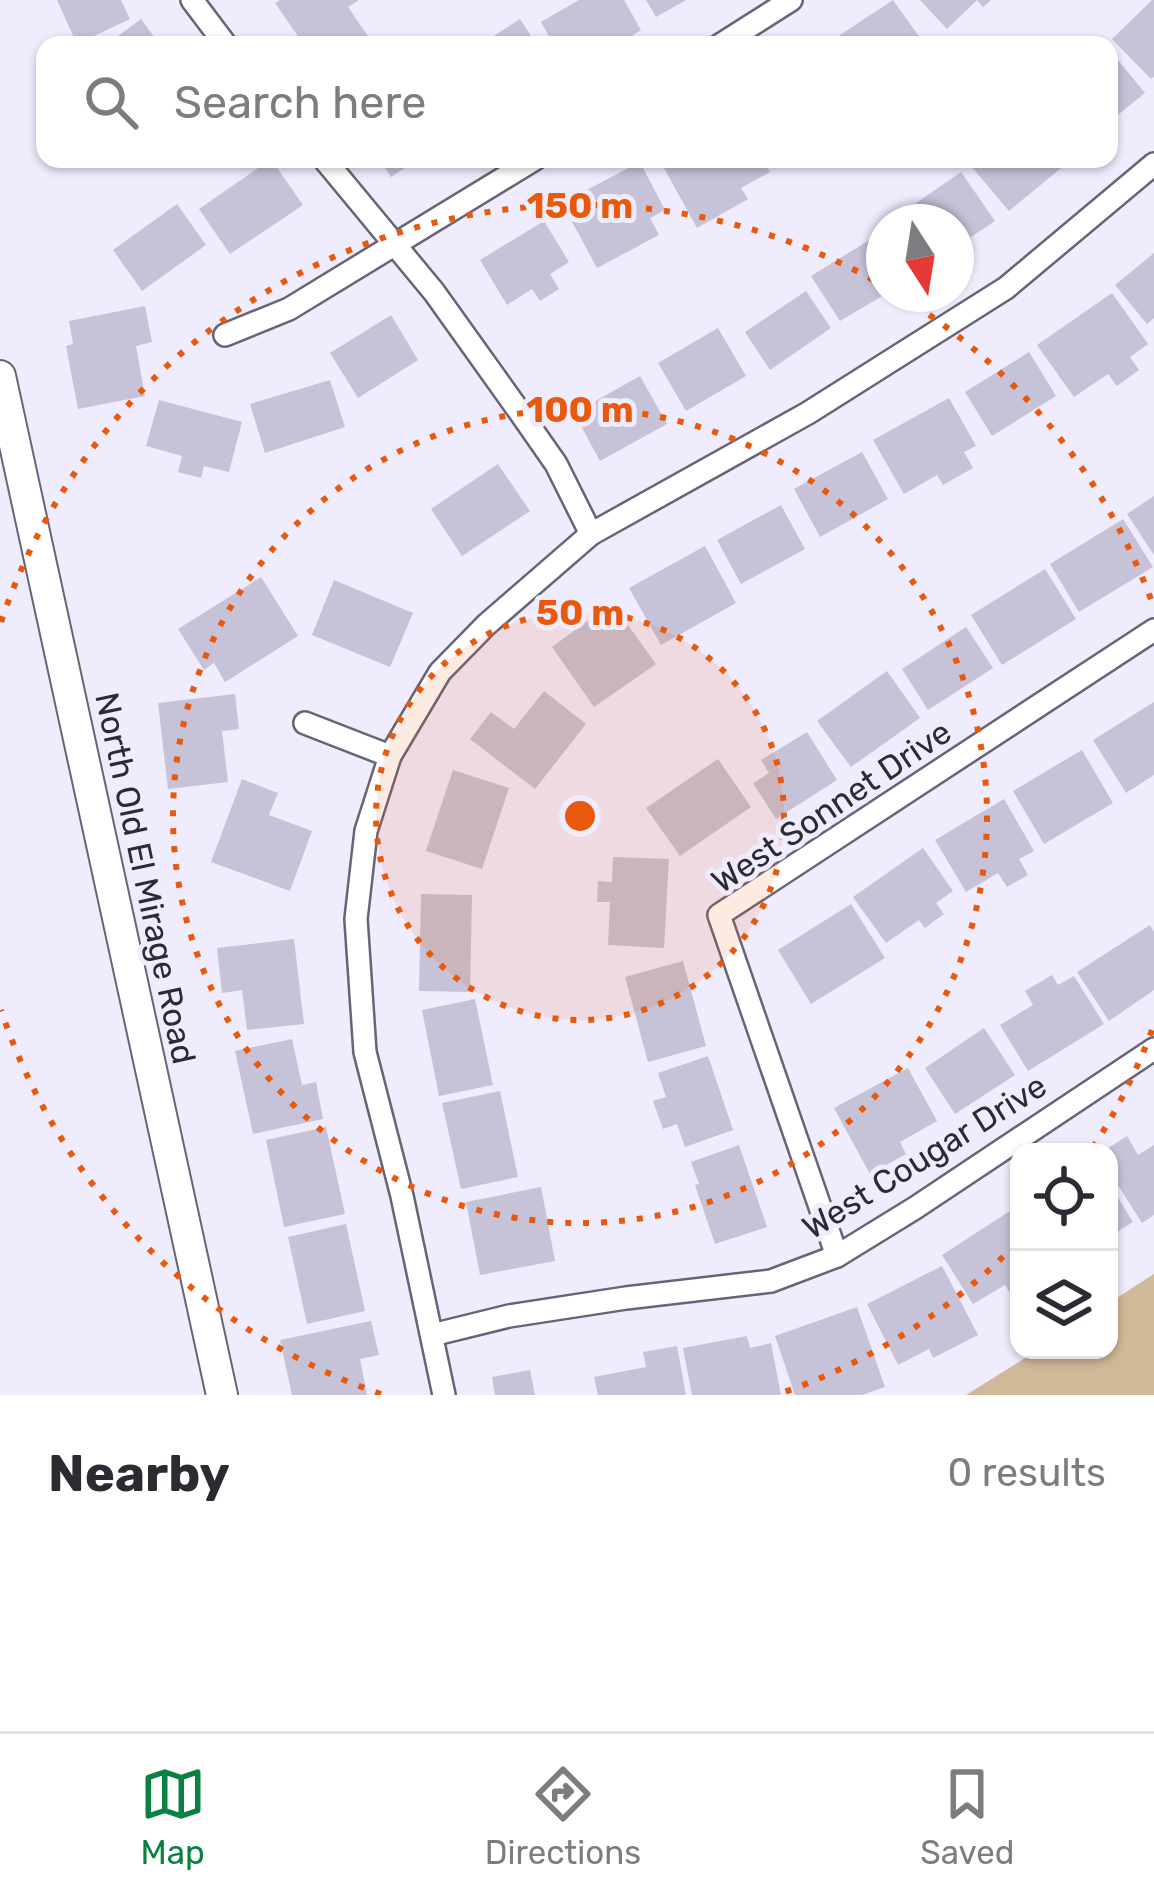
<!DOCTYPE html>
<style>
:root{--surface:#fff;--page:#f7f7f7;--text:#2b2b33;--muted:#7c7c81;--line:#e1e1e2;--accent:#0b8043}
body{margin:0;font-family:Rubik,sans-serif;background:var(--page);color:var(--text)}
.controls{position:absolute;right:36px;bottom:36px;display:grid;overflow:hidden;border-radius:24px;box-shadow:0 3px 9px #0004}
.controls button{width:108px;height:108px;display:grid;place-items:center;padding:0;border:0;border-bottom:3px solid var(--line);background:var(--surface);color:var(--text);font:60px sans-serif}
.compass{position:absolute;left:866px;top:204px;width:108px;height:108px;border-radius:50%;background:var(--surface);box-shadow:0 3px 9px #0004;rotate:168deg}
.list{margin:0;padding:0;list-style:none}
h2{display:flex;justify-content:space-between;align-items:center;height:156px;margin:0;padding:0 48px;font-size:51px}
h2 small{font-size:39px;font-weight:400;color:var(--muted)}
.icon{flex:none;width:66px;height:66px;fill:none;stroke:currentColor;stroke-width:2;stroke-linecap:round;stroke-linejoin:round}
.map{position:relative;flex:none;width:1154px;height:1395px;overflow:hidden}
.search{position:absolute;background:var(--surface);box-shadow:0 3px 9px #0004;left:36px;right:36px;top:36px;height:132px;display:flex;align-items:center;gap:30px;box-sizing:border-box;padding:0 42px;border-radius:24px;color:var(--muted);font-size:45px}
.sheet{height:336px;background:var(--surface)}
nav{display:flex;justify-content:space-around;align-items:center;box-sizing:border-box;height:168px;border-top:3px solid var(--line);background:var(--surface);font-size:33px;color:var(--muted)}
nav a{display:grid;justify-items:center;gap:6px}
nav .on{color:var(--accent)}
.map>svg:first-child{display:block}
.green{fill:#cfb997}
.building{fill:#c6c2d7}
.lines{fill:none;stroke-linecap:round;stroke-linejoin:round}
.street-casing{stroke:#686477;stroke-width:26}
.secondary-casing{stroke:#686477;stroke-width:34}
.street{stroke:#fff;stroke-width:21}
.secondary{stroke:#fff;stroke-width:30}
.ring{fill:none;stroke:#e8590c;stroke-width:6;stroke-dasharray:6 12}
.labels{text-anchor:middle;stroke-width:10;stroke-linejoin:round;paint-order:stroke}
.street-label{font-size:33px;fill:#2c2a32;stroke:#efecfe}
.centre{fill:#e8590c;stroke:#efecfe;stroke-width:6}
.ring-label{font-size:36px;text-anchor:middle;font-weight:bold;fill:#e8590c;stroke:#efecfe;stroke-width:10;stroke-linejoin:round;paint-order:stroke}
</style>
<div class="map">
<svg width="1154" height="1395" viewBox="0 0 1154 1395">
<rect width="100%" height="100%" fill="#efecfe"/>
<polygon class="green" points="1154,1274 1154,1395 966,1395 1038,1350 1109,1350 1109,1303"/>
<g class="building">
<polygon points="57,0 121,0 130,19 77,44"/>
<polygon points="280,0 359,0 348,7 374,45 304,45 275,3"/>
<polygon points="579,0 624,0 641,30 617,45 554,45 541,22"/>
<polygon points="646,0 686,0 656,17"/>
<polygon points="893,0 925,45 825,45"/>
<polygon points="920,0 991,0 983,7 977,0 947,29"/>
<polygon points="1152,0 1154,0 1154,77 1151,79 1112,39"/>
<polygon points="141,19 160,45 106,45"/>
<polygon points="520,19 537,45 480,45"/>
<polygon points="1109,49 1145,93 1109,122"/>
<polygon points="271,159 303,205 230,254 199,209"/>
<polygon points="379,159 418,159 391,177"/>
<polygon points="659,159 763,159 770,172 741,188 748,199 697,228"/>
<polygon points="965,159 1072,159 1009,211"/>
<polygon points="640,162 665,210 650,218 659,235 597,268 562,203"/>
<polygon points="961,172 995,221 956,247 956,222 889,222"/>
<polygon points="177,204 206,245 142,291 113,250"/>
<polygon points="544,221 569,262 550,274 559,289 540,301 532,289 507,305 480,260"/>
<polygon points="884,231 884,295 840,321 811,276"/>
<polygon points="1154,253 1154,318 1147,324 1115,285"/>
<polygon points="806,291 831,328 770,370 745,332"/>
<polygon points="1112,293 1148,344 1130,357 1139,370 1117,386 1108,374 1074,397 1037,345"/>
<polygon points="145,306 152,342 136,346 145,396 78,409 66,346 73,344 69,321"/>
<polygon points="391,315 418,360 358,398 330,353"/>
<polygon points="718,328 746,376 686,411 658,363"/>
<polygon points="1029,352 1056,396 992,436 965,392"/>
<polygon points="640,376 667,424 600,461 574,413"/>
<polygon points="330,380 345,427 265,453 250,404"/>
<polygon points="949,398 976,446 964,452 973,468 943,485 937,475 904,494 873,440"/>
<polygon points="159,400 242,422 229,472 204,466 201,478 178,472 182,456 146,446"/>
<polygon points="862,452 888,499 820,537 794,489"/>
<polygon points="498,464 530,511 462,556 431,509"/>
<polygon points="1154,496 1154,555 1127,514"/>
<polygon points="781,505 805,549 741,584 717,540"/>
<polygon points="1123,519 1153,567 1079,612 1050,564"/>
<polygon points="705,546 736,603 661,645 629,588"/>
<polygon points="1045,569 1076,619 1002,665 971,615"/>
<polygon points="261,577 298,636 225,682 214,663 204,670 178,629"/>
<polygon points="334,580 413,613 390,667 312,635"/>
<polygon points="612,603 656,664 594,707 552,647"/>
<polygon points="966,627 993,668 928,710 902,669"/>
<polygon points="887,671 920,718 851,767 817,721"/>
<polygon points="544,691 586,724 535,789 470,739 491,712 514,729"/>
<polygon points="235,694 239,729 222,731 228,782 168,789 158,703"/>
<polygon points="1154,702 1154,775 1126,793 1093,740"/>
<polygon points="807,732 837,780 776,819 753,783 769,773 761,760"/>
<polygon points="1082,750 1113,803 1044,844 1013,791"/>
<polygon points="718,759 751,807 680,856 646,808"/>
<polygon points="453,770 509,788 482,869 426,851"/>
<polygon points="242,779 278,793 269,815 312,831 290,891 211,862"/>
<polygon points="1004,799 1034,851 1019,859 1028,875 1007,887 998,873 966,892 935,840"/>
<polygon points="923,848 953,891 936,903 944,914 925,928 919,920 886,943 853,897"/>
<polygon points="613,857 669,859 664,948 608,945 610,902 597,902 598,881 612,882"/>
<polygon points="421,894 472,895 470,992 419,991"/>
<polygon points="851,904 885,958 811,1004 778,950"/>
<polygon points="1150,925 1154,932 1154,990 1109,1021 1077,972"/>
<polygon points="294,939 304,1024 247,1030 242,990 222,993 217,948"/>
<polygon points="683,961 706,1046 648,1062 625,977"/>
<polygon points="1052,975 1058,985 1074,976 1104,1024 1028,1071 1000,1025 1033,1005 1025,991"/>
<polygon points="475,999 493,1085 439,1096 422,1010"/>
<polygon points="984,1028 1015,1075 955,1114 925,1068"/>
<polygon points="292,1039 302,1085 316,1082 323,1119 253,1134 235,1051"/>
<polygon points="708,1056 733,1130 685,1147 677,1124 663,1129 653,1101 666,1097 658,1073"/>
<polygon points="908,1068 937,1121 900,1142 906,1154 870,1174 834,1108"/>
<polygon points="500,1091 518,1177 461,1189 442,1103"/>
<polygon points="326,1127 345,1214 284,1227 266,1140"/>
<polygon points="1127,1136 1138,1155 1154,1145 1154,1215 1142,1223 1109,1171 1109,1152 1102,1152"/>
<polygon points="739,1145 767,1227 715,1244 695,1185 699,1184 691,1162"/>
<polygon points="1109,1183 1133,1222 1109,1237"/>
<polygon points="541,1187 555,1261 480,1275 466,1202"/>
<polygon points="1016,1207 1019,1211 1019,1292 1012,1296 1005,1285 973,1304 942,1255"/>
<polygon points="346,1224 365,1311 307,1324 288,1237"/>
<polygon points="942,1266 978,1335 933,1358 929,1349 898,1365 867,1304"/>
<polygon points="857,1307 885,1387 862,1395 795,1395 775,1336"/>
<polygon points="371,1321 379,1355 360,1359 367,1395 292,1395 280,1340"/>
<polygon points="747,1336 750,1348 771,1343 781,1395 692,1395 683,1348"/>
<polygon points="677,1346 686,1395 598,1395 594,1377 646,1367 643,1352"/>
<polygon points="530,1370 535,1395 495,1395 492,1377"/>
</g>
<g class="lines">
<g class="street-casing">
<g id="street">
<polyline points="192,0 226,45"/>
<polyline points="720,45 791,0"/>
<polyline points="324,159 434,292 519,411 556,464 591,534"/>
<polyline points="225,335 289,309 535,159"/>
<polyline points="305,723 390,756"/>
<polyline points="837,1256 719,915 1154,630"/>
<polyline points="432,1335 509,1316 626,1298 771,1281 837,1256 915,1208 1154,1049"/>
<polyline points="444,1395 402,1196 365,1052 356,919 366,831 390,756 440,672 486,625 591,534 808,413 1006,288 1154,164"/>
</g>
</g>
<g class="secondary-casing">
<polyline id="secondary" points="0,376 222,1395"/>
</g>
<use href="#street" class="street"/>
<use href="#secondary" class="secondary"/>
</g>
<circle cx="580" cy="816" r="204" fill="#e8590c" fill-opacity=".12"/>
<g class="ring">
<circle cx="580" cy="816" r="204"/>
<circle cx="580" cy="816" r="407"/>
<path d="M1152 1030A611 611 0 0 1 1092 1149M1016 1244A611 611 0 0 1 779 1394M381 1394A611 611 0 0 1 1 1010M1 622A611 611 0 0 1 881 284M899 295A611 611 0 0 1 1152 602"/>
</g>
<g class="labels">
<g class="street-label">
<text transform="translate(831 806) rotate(-34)" y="12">West Sonnet Drive</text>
<text transform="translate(146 878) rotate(78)" y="12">North Old El Mirage Road</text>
<text transform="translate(924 1156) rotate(-32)" y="12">West Cougar Drive</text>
</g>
</g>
<circle cx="580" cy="816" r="18" class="centre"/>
<g class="ring-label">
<text x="580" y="218">150 m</text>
<text x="580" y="422">100 m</text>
<text x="580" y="625">50 m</text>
</g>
</svg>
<div class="controls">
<button><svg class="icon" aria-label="locate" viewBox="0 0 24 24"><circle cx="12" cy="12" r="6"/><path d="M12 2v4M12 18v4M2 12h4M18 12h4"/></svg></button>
<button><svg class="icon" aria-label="layers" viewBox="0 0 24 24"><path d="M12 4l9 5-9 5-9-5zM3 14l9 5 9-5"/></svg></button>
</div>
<svg class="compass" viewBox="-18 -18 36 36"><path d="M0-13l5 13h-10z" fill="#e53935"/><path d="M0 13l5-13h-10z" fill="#7c7c81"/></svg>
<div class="search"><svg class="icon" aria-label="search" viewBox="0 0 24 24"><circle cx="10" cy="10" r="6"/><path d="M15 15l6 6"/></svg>Search here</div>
</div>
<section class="sheet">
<h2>Nearby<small>0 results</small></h2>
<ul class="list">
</ul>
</section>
<nav>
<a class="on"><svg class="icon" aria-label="map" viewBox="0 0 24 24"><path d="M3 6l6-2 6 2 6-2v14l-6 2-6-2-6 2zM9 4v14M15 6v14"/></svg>Map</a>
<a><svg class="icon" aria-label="directions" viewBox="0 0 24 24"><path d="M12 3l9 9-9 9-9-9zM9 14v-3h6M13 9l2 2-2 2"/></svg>Directions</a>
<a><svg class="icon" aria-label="saved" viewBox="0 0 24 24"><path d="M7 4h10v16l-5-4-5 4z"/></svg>Saved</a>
</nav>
